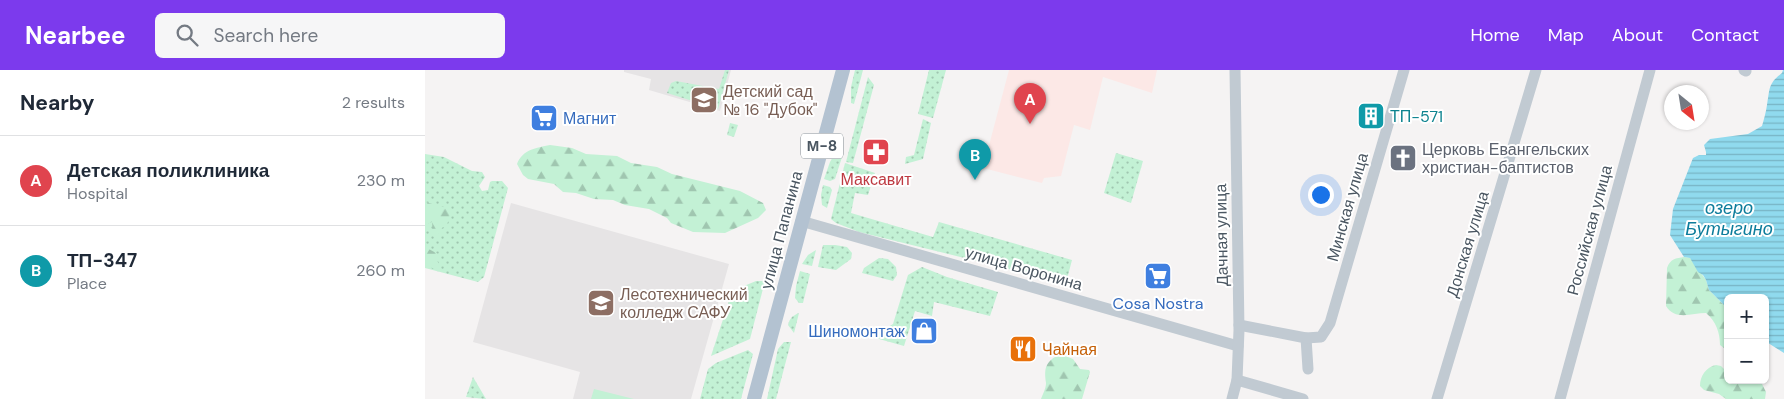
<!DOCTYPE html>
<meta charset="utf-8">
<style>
:root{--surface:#fff;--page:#f6f6f7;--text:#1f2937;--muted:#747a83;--line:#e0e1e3;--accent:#7c3aed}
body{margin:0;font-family:"DM Sans",sans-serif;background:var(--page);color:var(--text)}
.controls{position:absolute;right:15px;bottom:15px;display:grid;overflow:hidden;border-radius:8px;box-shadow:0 1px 4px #0004}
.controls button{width:45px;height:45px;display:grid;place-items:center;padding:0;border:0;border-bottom:1px solid var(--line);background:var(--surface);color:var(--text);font:25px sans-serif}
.compass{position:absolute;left:1239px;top:15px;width:45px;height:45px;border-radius:50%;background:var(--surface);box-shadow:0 1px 4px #0004;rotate:150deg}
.you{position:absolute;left:895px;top:124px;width:18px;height:18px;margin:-12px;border:4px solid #fff;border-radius:50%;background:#1a73e8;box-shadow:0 0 0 8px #1a73e833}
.badge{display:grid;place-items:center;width:32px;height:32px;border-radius:50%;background:var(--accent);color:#fff;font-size:16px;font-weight:700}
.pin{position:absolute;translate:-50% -41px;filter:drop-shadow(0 1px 2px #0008)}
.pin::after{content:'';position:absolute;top:26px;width:18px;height:15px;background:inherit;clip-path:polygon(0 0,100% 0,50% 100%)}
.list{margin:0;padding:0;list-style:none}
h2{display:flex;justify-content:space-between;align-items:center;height:65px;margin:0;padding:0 20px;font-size:21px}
h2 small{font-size:16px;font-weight:400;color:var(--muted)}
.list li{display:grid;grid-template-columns:32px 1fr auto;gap:15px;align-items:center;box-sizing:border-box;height:90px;padding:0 20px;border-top:1px solid var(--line)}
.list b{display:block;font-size:19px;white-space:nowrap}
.list p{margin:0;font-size:16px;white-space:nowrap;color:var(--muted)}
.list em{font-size:16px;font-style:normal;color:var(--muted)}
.icon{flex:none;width:28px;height:28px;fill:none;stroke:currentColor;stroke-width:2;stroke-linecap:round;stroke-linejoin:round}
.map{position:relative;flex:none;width:1359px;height:329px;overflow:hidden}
header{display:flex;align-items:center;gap:30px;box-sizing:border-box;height:70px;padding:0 25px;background:var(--accent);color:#fff}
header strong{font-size:24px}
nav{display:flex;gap:28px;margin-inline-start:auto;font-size:18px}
.search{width:350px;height:45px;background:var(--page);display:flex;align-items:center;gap:12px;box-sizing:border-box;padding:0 18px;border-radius:8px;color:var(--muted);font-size:19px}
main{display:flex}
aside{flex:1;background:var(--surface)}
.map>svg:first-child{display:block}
.education{fill:#e6e4e5}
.medical{fill:#fce8e6}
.grass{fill:url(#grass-dots)}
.forest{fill:url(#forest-firs)}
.garden{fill:#c3f1d5}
.water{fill:url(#water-rules)}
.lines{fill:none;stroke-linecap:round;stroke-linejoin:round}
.minor{stroke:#c1cad2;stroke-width:11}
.major{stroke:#b3c2d1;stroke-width:14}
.labels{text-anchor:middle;stroke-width:4;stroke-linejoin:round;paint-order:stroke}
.shield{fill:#fff;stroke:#808990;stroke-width:1}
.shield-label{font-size:15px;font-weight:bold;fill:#4a5661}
.education-label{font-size:16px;fill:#785e54;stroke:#fff;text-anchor:start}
.culture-label{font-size:16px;fill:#0d838f;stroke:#fff;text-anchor:start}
.shop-label{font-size:16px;fill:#366cbe;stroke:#fff;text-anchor:start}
.worship-label{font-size:16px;fill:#5b616d;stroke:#fff;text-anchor:start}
.health-label{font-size:16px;fill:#be3a42;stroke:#fff}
.street-label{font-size:16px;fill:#4a5661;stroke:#fff}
.food-label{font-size:16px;fill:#c56008;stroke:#fff;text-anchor:start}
.water-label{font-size:18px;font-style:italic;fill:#0c7c9b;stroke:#fff}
</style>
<header>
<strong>Nearbee</strong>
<div class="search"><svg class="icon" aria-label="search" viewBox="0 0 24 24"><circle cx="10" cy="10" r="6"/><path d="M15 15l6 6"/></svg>Search here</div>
<nav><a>Home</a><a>Map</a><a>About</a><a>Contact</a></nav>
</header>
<main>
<aside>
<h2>Nearby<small>2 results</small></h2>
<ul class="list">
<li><span class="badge" style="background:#e0444e">A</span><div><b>Детская поликлиника</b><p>Hospital</p></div><em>230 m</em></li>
<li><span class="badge" style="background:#0f9aa8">B</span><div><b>ТП-347</b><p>Place</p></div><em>260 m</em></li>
</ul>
</aside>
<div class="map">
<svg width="1359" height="329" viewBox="0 0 1359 329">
<defs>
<pattern id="grass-dots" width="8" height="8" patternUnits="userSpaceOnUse" patternTransform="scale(1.25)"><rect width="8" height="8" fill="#c3f1d5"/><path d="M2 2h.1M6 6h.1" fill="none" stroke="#a0c6b0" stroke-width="1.8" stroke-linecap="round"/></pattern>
<pattern id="forest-firs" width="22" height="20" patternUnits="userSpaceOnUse" patternTransform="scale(1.25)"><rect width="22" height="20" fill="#c3f1d5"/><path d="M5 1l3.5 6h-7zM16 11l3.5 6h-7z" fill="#a0c6b0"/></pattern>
<pattern id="water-rules" width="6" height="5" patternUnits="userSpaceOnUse" patternTransform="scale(1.25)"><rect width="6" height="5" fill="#90daee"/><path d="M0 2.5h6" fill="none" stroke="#78b4c4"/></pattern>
</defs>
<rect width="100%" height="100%" fill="#f5f3f3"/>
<g class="education">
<polygon points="199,0 306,0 295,41 224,20 226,9 199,2"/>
<polygon points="86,133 304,194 266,329 148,329 155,302 48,272"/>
</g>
<polygon class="medical" points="584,0 732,0 727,23 678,7 665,60 649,55 636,106 619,108 617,113 558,98"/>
<g class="grass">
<polygon points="300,0 304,0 293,39 242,23 246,13 251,11 294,19"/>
<polygon points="430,0 438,0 429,34 426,33 426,17"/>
<polygon points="504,0 521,0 508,48 493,44"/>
<polygon points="443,7 449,15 428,93 421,92"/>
<polygon points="498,49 506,53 498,89 480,94 481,87 489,85"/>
<polygon points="305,53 313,55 309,67 302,65"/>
<polygon points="414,76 417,87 410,109 405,111 399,109 405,92"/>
<polygon points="691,83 718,91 706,133 679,123"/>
<polygon points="0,84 19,87 47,101 57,102 60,107 54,116 57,121 63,120 65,112 67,111 77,111 83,118 59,207 53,212 0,198"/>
<polygon points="420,93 450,103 443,125 430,123 426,143 508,167 514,152 647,190 641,213 434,162 411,153 406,149"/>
<polygon points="398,115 405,117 407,120 402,138 397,135 396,125"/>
<polygon points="398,175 410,175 422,177 427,183 426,189 411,200 393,197"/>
<polygon points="391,180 387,196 377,194 383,185"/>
<polygon points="454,188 463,189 471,197 472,205 468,211 437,203 439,198"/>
<polygon points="497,197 522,207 573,222 565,246 509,232 507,246 490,241 479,276 447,267 468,254 483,205"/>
<polygon points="375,201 385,204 378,233 374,233 370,228 371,216"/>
<polygon points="331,211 340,211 325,269 286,286 306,225 319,216"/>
<path d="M374,243l-5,20 -6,-8c2,-7 4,-9 11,-12z"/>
<polygon points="359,272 366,272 351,329 342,329 353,279"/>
<polygon points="323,280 328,284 316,329 275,329 283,299 291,293"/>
<polygon points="48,307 61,329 41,327"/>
</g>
<g class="forest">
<path d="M125,75l22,3 14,6 31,2 14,7 26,4 15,7 68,17 23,12 3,7 -8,8 -33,15 -32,-1 -22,-9 -4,-5 -18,-9 -24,-4 -12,-5 -19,-1 -18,-6 -13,-1 -9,-8 -26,-5 -5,-4 -6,-11c6,-15 19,-16 33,-19z"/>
<path d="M0,132l22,6 4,3 -4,14 -7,4 -3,12c-6,-5 -4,-13 -5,-19l-3,1 -4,5z"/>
<polygon points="0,177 13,184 11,189 14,194 11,199 0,196"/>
<path d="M1259,187l6,1 16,22 3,10 19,19v42l-8,-6c0,-12 -4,-24 -14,-32 -14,0 -31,8 -40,-7l1,-38c3,-9 9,-10 17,-11z"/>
<path d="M635,284l13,5 7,10 9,1 1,2 -8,27h-41c2,-5 5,-11 5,-16 -2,-15 -1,-21 14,-29z"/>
<path d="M1291,295l5,1 7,7v7c6,0 11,2 17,2 6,1 11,-1 17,2l4,8 -1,7h-39l-7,-5 -15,-4 -4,-4c0,-10 6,-19 16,-21z"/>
</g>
<polygon class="garden" points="169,319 209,329 166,329"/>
<path class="water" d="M1358,0h1v283l-19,-12v-43h-37v11l-19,-19 -3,-10 -3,-5 -5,-3 -8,-14 -6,-1 -14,-22 3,-26 20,-51 6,-3h7v-3l-2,-7 6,-6 38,-5 14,-8c2,-7 4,-14 5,-21 3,-17 1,-21 15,-32z"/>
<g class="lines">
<g class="minor">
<polyline points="1319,0 1321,1"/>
<polyline points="376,151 813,276"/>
<polyline points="814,255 881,268 883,299"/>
<polyline points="881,268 896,267 905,253 979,0"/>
<polyline points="812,310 878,329"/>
<polyline points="807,329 812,310 814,260 810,0"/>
<polyline points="1012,329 1111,0"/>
<polyline points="1135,329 1225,0"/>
</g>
<polyline class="major" points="329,329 418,0"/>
</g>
<defs>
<g id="school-square" transform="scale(1.4375)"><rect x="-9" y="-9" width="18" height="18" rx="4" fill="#8d6e63" stroke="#fff"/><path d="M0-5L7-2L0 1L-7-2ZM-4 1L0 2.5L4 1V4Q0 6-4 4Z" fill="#fff"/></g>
<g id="building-square" transform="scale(1.4375)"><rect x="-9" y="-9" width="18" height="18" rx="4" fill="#0f9aa8" stroke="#fff"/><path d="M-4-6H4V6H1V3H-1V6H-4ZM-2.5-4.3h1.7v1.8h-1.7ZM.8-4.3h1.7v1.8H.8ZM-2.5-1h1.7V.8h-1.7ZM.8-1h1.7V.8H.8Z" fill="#fff"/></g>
<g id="supermarket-square" transform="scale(1.4375)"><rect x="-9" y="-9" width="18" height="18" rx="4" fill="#3f7fe0" stroke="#fff"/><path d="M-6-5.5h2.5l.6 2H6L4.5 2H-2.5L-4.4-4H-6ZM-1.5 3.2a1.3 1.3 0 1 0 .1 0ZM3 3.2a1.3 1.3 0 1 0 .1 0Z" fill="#fff"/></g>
<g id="pharmacy-square" transform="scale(1.4375)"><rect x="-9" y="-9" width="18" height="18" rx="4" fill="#e0444e" stroke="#fff"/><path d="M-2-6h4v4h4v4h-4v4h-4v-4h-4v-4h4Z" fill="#fff"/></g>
<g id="church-square" transform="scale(1.4375)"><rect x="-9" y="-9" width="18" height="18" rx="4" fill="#6b7280" stroke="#fff"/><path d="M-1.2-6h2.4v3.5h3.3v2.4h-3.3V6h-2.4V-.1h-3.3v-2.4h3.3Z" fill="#fff"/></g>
<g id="university-square" transform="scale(1.4375)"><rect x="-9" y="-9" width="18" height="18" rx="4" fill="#8d6e63" stroke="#fff"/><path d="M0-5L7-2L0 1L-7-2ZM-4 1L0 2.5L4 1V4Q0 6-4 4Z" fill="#fff"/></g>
<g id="shop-square" transform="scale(1.4375)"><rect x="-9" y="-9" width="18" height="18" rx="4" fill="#3f7fe0" stroke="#fff"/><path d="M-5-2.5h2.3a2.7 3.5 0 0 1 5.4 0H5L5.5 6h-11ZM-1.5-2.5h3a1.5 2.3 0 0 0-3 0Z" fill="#fff"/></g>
<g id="restaurant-square" transform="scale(1.4375)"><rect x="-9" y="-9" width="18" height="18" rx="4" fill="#e8710a" stroke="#fff"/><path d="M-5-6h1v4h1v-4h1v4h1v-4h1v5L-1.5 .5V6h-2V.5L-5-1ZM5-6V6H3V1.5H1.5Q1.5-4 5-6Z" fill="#fff"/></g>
</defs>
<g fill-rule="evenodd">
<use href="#school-square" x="279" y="30"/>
<use href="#building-square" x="946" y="46"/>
<use href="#supermarket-square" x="119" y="48"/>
<use href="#pharmacy-square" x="451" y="82"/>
<use href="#church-square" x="978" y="88"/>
<use href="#supermarket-square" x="733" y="206"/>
<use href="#university-square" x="176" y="233"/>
<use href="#shop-square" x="499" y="261"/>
<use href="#restaurant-square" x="598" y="279"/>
</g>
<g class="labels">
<rect class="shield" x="376" y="63.5" width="42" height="25" rx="4"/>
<g class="shield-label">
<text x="397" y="81">М-8</text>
</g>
<g class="education-label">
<text x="298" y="27">Детский сад<tspan x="298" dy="18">№ 16 "Дубок"</tspan></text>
<text x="195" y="230">Лесотехнический<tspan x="195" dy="18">колледж САФУ</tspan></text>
</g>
<g class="culture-label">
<text x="965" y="52">ТП-571</text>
</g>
<g class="shop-label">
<text x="138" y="54">Магнит</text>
<text x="733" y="239" text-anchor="middle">Cosa Nostra</text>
<text x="480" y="267" text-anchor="end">Шиномонтаж</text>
</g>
<g class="worship-label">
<text x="997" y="85">Церковь Евангельских<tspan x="997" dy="18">христиан-баптистов</tspan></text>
</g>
<g class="health-label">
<text x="451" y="115">Максавит</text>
</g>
<g class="street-label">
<text transform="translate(922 137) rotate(-74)" y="6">Минская улица</text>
<text transform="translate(356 160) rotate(-75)" y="6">улица Папанина</text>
<text transform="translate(1164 160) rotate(-75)" y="6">Российская улица</text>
<text transform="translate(796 165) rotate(-91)" y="6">Дачная улица</text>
<text transform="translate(1042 174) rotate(-73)" y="6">Донская улица</text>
<text transform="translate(599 198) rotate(16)" y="6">улица Воронина</text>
</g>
<g class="food-label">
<text x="617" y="285">Чайная</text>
</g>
<g class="water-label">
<text x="1304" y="144">озеро<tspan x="1304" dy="21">Бутыгино</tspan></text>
</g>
</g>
</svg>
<div class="controls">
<button>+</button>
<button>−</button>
</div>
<svg class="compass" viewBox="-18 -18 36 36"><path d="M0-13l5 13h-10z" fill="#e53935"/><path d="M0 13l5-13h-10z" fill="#747a83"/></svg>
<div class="you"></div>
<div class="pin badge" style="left:605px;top:54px;background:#e0444e">A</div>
<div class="pin badge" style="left:550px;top:110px;background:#0f9aa8">B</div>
</div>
</main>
